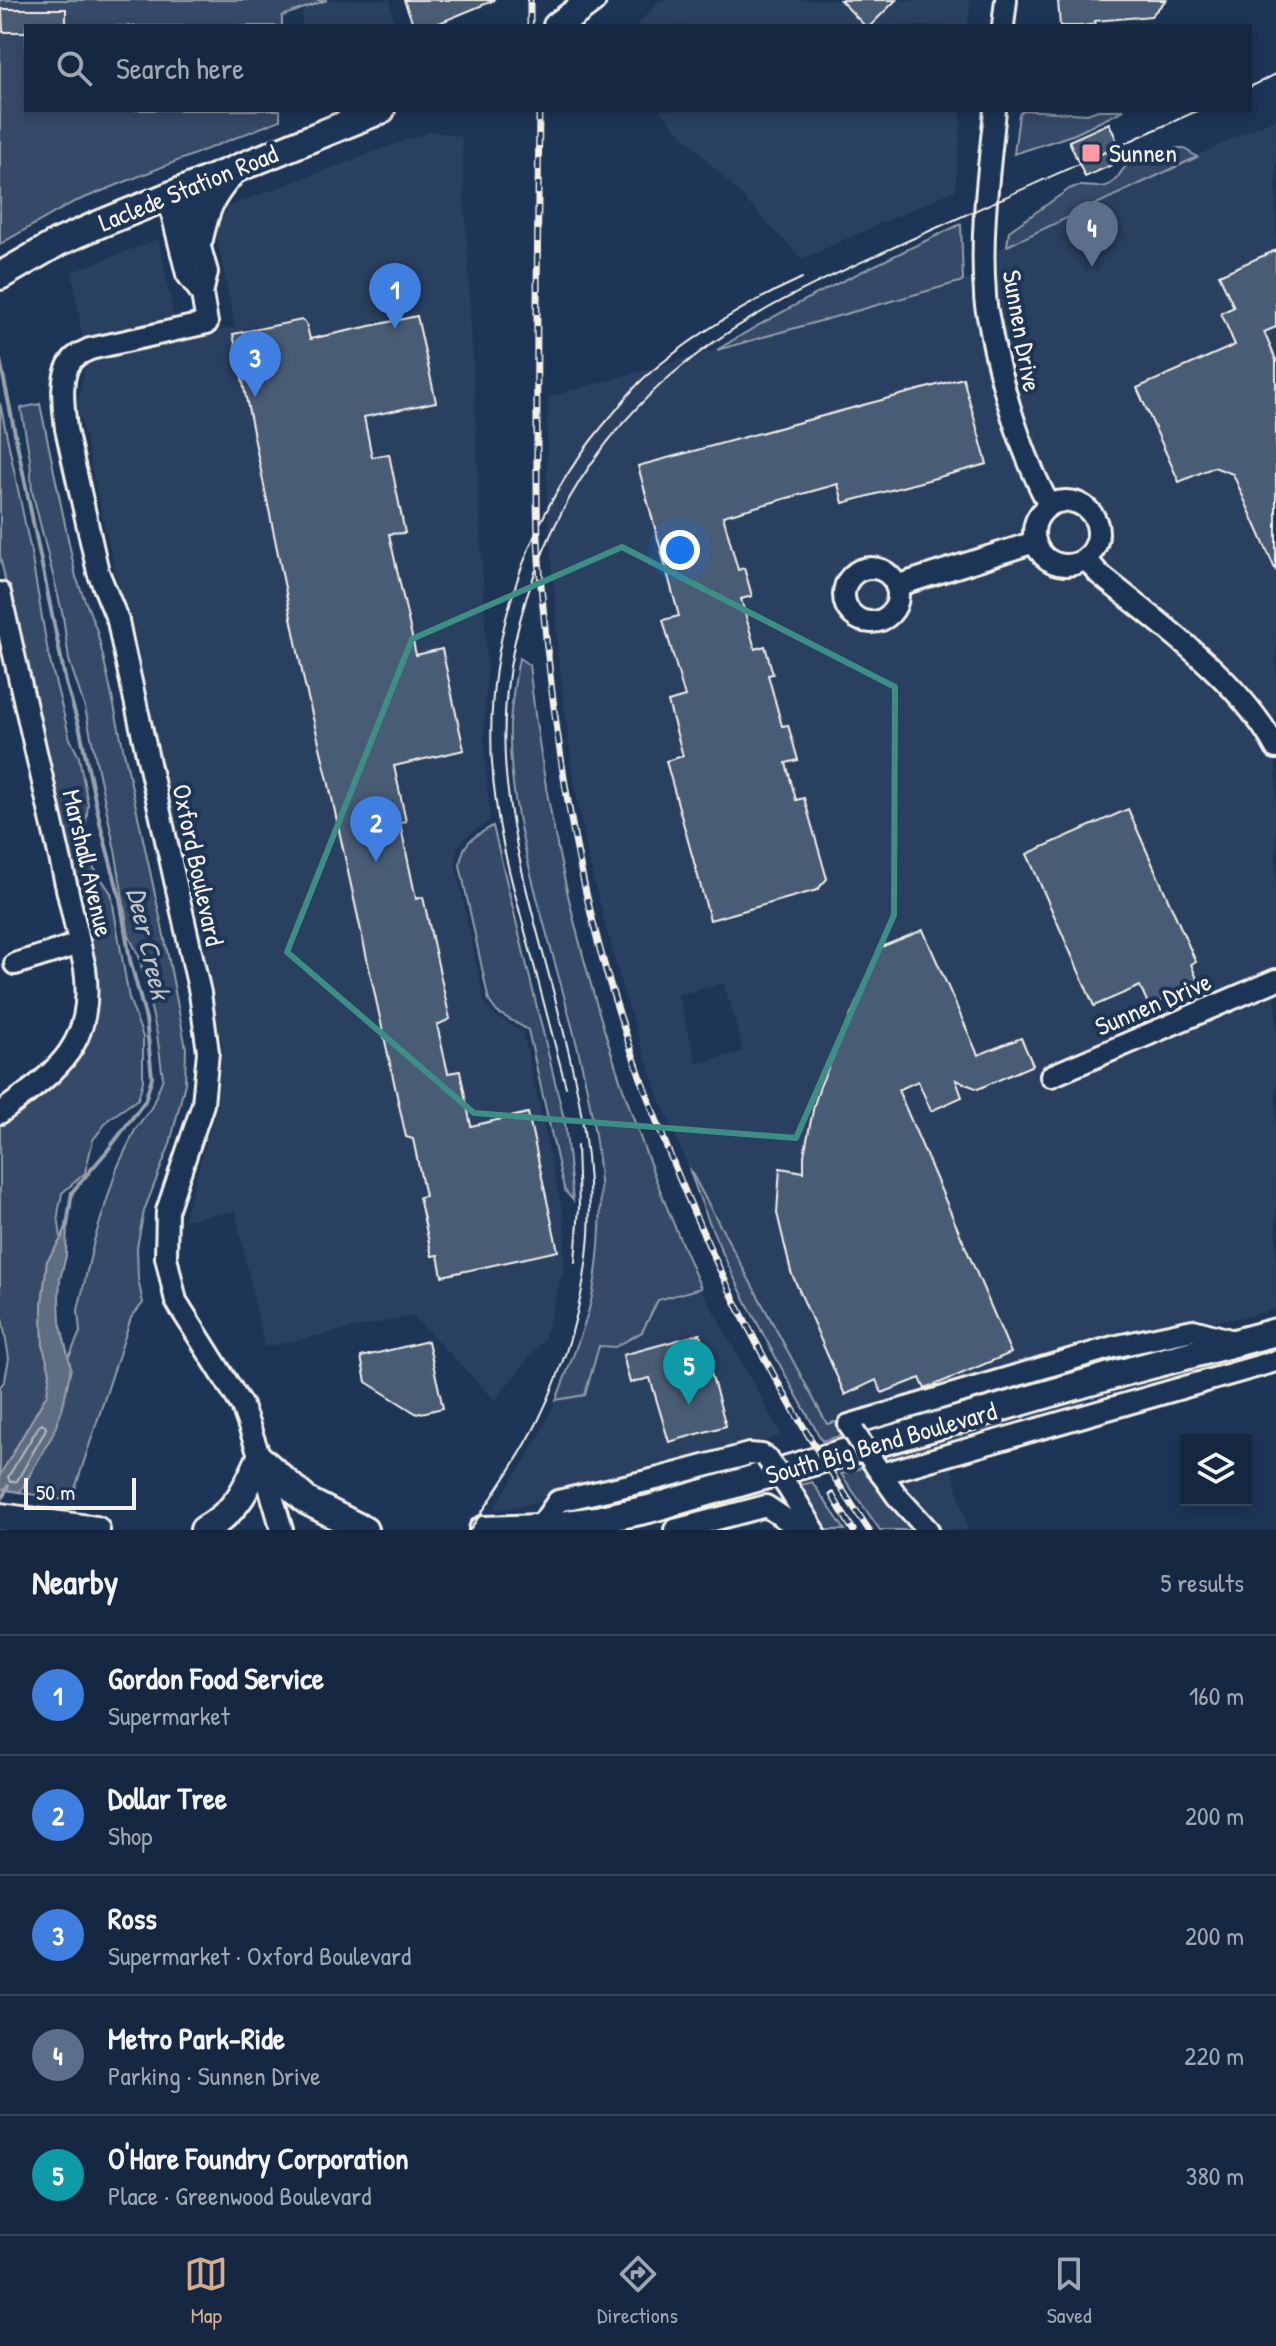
<!DOCTYPE html>
<meta charset="utf-8">
<style>
:root{--surface:#162841;--page:#23344c;--text:#f1f3f6;--muted:#9ea6b1;--line:#35445a;--accent:#d6ab8b}
body{margin:0;font-family:"Patrick Hand",sans-serif;background:var(--page);color:var(--text)}
.controls{position:absolute;right:24px;bottom:24px;display:grid;overflow:hidden;border-radius:0px;box-shadow:0 4px 12px #0003}
.controls button{width:72px;height:72px;display:grid;place-items:center;padding:0;border:0;border-bottom:2px solid var(--line);background:var(--surface);color:var(--text);font:40px sans-serif}
.scale{position:absolute;left:24px;bottom:20px;width:112px;box-sizing:border-box;padding-left:8px;border:4px solid #f4f1e8;border-top:0;font-size:22px;line-height:28px;white-space:nowrap;color:#f4f1e8;-webkit-text-stroke:6px #1d3557;paint-order:stroke}
.you{position:absolute;left:680px;top:550px;width:28px;height:28px;margin:-20px;border:6px solid #fff;border-radius:50%;background:#1a73e8;box-shadow:0 0 0 12px #1a73e833}
.badge{display:grid;place-items:center;width:52px;height:52px;border-radius:50%;background:var(--accent);color:#fff;font-size:26px;font-weight:700}
.pin{position:absolute;translate:-50% -66px;filter:drop-shadow(0 2px 4px #0008)}
.pin::after{content:'';position:absolute;top:42px;width:28px;height:24px;background:inherit;clip-path:polygon(0 0,100% 0,50% 100%)}
.list{margin:0;padding:0;list-style:none}
h2{display:flex;justify-content:space-between;align-items:center;height:104px;margin:0;padding:0 32px;font-size:34px}
h2 small{font-size:26px;font-weight:400;color:var(--muted)}
.list li{display:grid;grid-template-columns:52px 1fr auto;gap:24px;align-items:center;box-sizing:border-box;height:120px;padding:0 32px;border-top:2px solid var(--line)}
.list b{display:block;font-size:30px;white-space:nowrap}
.list p{margin:0;font-size:26px;white-space:nowrap;color:var(--muted)}
.list em{font-size:26px;font-style:normal;color:var(--muted)}
.icon{flex:none;width:44px;height:44px;fill:none;stroke:currentColor;stroke-width:2;stroke-linecap:round;stroke-linejoin:round}
.map{position:relative;flex:none;width:1276px;height:1530px;overflow:hidden}
.search{position:absolute;background:var(--surface);box-shadow:0 4px 12px #0003;left:24px;right:24px;top:24px;height:88px;display:flex;align-items:center;gap:20px;box-sizing:border-box;padding:0 28px;border-radius:0px;color:var(--muted);font-size:30px}
.sheet{height:704px;background:var(--surface)}
nav{display:flex;justify-content:space-around;align-items:center;box-sizing:border-box;height:112px;border-top:2px solid var(--line);background:var(--surface);font-size:22px;color:var(--muted)}
nav a{display:grid;justify-items:center;gap:4px}
nav .on{color:var(--accent)}
.map>svg:first-child{display:block}
.built{fill:#2a4060;fill-rule:evenodd}
.green{fill:#354a67;stroke:#949ea8;stroke-width:2}
.water{fill:#5e6d82;stroke:#9aa2ab;stroke-width:2}
.lines{fill:none;stroke-linecap:round;stroke-linejoin:round}
.shore{stroke:#b8bcbf;stroke-width:2}
.stream{stroke:#9aa2ab;stroke-width:4}
.building{fill:#485b74;stroke:#f4f1e8;stroke-width:2}
.minor-casing{stroke:#f4f1e8;stroke-width:26}
.major-casing{stroke:#f4f1e8;stroke-width:32}
.minor{stroke:#1d3557;stroke-width:20}
.major{stroke:#1d3557;stroke-width:26}
.tram{stroke:#f4f1e8;stroke-width:2}
.rail-casing{stroke:#f4f1e8;stroke-width:7}
.rail{stroke:#1d3557;stroke-width:4;stroke-dasharray:12;stroke-linecap:butt}
.minor-bridge-casing{stroke:#f4f1e8;stroke-width:26;stroke-linecap:butt}
.minor-bridge{stroke:#1d3557;stroke-width:20}
.marked{fill:none;stroke:#3d8f86;stroke-width:6;stroke-linejoin:round}
.poi-dot{fill:#ff9aa2;stroke:#1d3557;stroke-width:3}
.labels{text-anchor:middle;stroke-width:8;stroke-linejoin:round;paint-order:stroke}
.poi-label{font-size:26px;fill:#f4f1e8;stroke:#1d3557;text-anchor:start}
.street-label{font-size:26px;fill:#f4f1e8;stroke:#1d3557}
.water-label{font-size:28px;font-style:italic;fill:#c0c3c4;stroke:#1d3557}
</style>
<div class="map">
<svg width="1276" height="1530" viewBox="0 0 1276 1530">
<rect width="100%" height="100%" fill="#1d3557"/>
<filter id="ink" filterUnits="userSpaceOnUse"><feTurbulence type="fractalNoise" baseFrequency=".0125" numOctaves="2"/><feDisplacementMap in="SourceGraphic" scale="16" xChannelSelector="R" yChannelSelector="G"/><feConvolveMatrix kernelMatrix="1 2 1 2 8 2 1 2 1" color-interpolation-filters="sRGB"/></filter>
<g filter="url(#ink)">
<g class="built">
<polygon points="331,0 390,0 394,26 302,26 302,11"/>
<polygon points="660,0 970,0 968,26 636,26"/>
<polygon points="659,110 962,110 955,190 802,259"/>
<path d="M1276,118v1191l-26,7 -55,8 -119,30 -249,70 -138,-256 -31,-73 -35,-104 -33,-124 -18,-96 -14,-116 -12,-175 2,-83 415,-116 35,-5v-26zM724,983l19,68 -46,13 -19,-69z"/>
<polygon points="431,131 462,137 487,663 484,739 490,820 466,837 457,848 456,866 485,1004 495,1015 523,1032 566,1228 563,1271 545,1338 495,1400 413,1316 264,1347 235,1211 183,1220 216,1109 223,1047 77,404 86,361 72,272 159,239 178,339 235,327 215,229 229,206"/>
<polygon points="701,1288 782,1436 574,1493 520,1506 493,1510 538,1439 556,1400 585,1394 598,1346 642,1332 658,1300"/>
<polygon points="949,1458 968,1530 934,1530 906,1495 902,1484 908,1474"/>
</g>
<g class="green">
<polygon points="0,0 327,0 282,16 282,26 26,26 26,110 280,110 280,120 72,203 0,244"/>
<polygon points="1024,110 1087,114 1098,110 1124,110 1075,134 1014,154 1019,114"/>
<path d="M1176,148h7l14,9 -190,89 2,-15 60,-42c15,-7 23,1 37,-3 12,-4 13,-14 22,-22 13,-11 32,-13 48,-16z"/>
<path d="M961,224l2,57 -246,69c78,-49 161,-86 244,-126z"/>
<polygon points="0,403 30,547 48,653 70,739 79,757 88,804 85,833 94,868 111,893 129,998 143,1037 143,1081 138,1099 109,1119 93,1140 85,1173 62,1193 58,1214 61,1239 47,1261 42,1305 43,1347 70,1355 80,1332 78,1310 94,1241 117,1168 136,1128 151,1108 163,1078 157,1034 139,956 129,936 116,855 85,708 69,660 63,616 32,491 30,459 21,408 40,404 76,577 97,631 106,669 165,940 186,1048 185,1083 170,1144 144,1211 137,1247 138,1279 143,1303 131,1318 71,1501 0,1489 0,1387 5,1380 9,1358 0,1306 0,1123 72,1066 85,1045 94,1014 95,976 0,557"/>
<path d="M519,658l10,7c23,216 84,425 172,623l-43,12 -16,32 -27,15 -16,-1 -14,49 -29,5c12,-30 24,-60 33,-91 10,-37 13,-89 11,-127 -6,-93 -36,-183 -60,-273 -16,-60 -32,-122 -30,-185 1,-22 5,-44 9,-66z"/>
<path d="M493,826l72,297 8,77 -8,-9 -4,-15 -33,-146 -31,-18 -8,-11 -29,-136c3,-24 13,-28 33,-39z"/>
<path d="M689,1168l138,256 8,-2 9,13 -22,6c-49,-89 -101,-176 -133,-273z"/>
<polygon points="864,1467 882,1493 913,1530 880,1530 841,1474"/>
<polygon points="812,1482 845,1530 827,1530 798,1486"/>
</g>
<polygon class="water" points="67,1224 66,1256 60,1279 59,1299 60,1322 71,1368 62,1410 53,1434 20,1492 0,1489 0,1475 47,1394 50,1372 43,1347 42,1305 47,1261 61,1239"/>
<g class="lines">
<polygon class="shore" points="42,1424 46,1427 45,1431 17,1481 10,1482 8,1477 39,1426"/>
<g class="stream">
<polyline points="0,360 66,683 80,730 101,827 120,898 130,960 146,1019 152,1077 145,1101 108,1150 72,1192 67,1226"/>
<polyline points="0,1502 8,1486"/>
</g>
</g>
<g class="building">
<polygon points="404,0 495,0 432,26 414,26"/>
<polygon points="840,0 896,0 870,26 865,26"/>
<polygon points="1064,0 1166,0 1151,16 1095,21 1095,24 1081,26 1060,26 1058,1"/>
<polygon points="2,9 66,9 66,26 26,26 26,32 3,32"/>
<polygon points="1109,123 1125,159 1085,177 1069,141"/>
<polygon points="1276,250 1276,327 1264,332 1276,360 1276,571 1233,474 1214,467 1179,482 1137,388 1235,345 1221,313 1234,307 1219,275"/>
<polygon points="417,316 436,402 364,417 372,457 389,454 405,533 389,534 416,655 442,649 464,750 394,766 406,821 400,823 416,899 423,897 450,1019 437,1025 448,1073 460,1071 471,1126 528,1113 558,1251 442,1276 438,1255 432,1256 419,1197 425,1196 413,1139 406,1137 328,780 304,681 233,334 302,320 306,323 310,339"/>
<polygon points="963,378 987,464 843,503 838,484 723,516 738,570 744,568 752,596 741,599 755,649 765,646 773,674 768,675 782,726 788,725 798,760 786,763 796,800 804,798 827,879 817,890 710,920 666,761 683,756 668,702 685,697 663,620 679,616 638,466"/>
<polygon points="1128,809 1196,962 1191,964 1199,984 1149,1006 1140,986 1094,1006 1027,854"/>
<polygon points="923,930 978,1055 1021,1038 1033,1065 978,1089 956,1080 962,1097 931,1111 918,1081 898,1090 1011,1353 925,1389 920,1378 882,1393 876,1380 845,1395 791,1272 777,1213 780,1168 804,1172 804,1155 814,1105 820,1086 881,947"/>
<polygon points="700,1334 726,1426 669,1442 650,1378 630,1383 623,1355"/>
<polygon points="428,1341 443,1408 417,1414 366,1382 361,1357"/>
</g>
<g class="lines">
<g class="minor-casing">
<g id="minor">
<polyline points="1003,26 1006,0"/>
<path d="M995,110c-6,61 -15,123 -10,184 0,14 5,29 7,43 12,59 29,115 57,168"/>
<path d="M184,191l23,81 -5,22 5,29 -117,26c-6,3 -12,5 -17,10 -15,16 -9,50 -7,70l32,143 20,49 5,25 77,347 8,59 -5,52 -36,107 -1,46 10,44 66,105 22,63 18,61"/>
<polyline points="168,197 187,274 202,294"/>
<circle cx="1066" cy="533" r="32"/>
<path d="M1086,559l13,15c60,49 140,105 177,174"/>
<circle cx="871" cy="595" r="27"/>
<polyline points="896,586 1035,542"/>
<path d="M0,593l85,375c10,78 -28,103 -85,145"/>
<polyline points="15,964 79,944"/>
<polyline points="1051,1076 1276,980"/>
<polyline points="854,1432 849,1425 1113,1347 1193,1330 1237,1342"/>
<polyline points="875,1465 897,1496 928,1530"/>
<polyline points="881,1474 1276,1361"/>
<polyline points="789,1489 814,1530"/>
<polyline points="539,1528 558,1501 656,1479 749,1454 762,1455 767,1458"/>
<polyline points="675,1530 766,1506 802,1530"/>
</g>
</g>
<g class="major-casing">
<g id="major">
<polyline points="557,26 592,0"/>
<path d="M199,239c7,-31 11,-42 33,-67"/>
<polyline points="0,276 57,243 95,226 381,110"/>
<polyline points="0,1517 96,1530"/>
<path d="M204,1530c32,-19 41,-38 56,-71l47,42 57,29"/>
<polyline points="483,1530 539,1528 597,1520 649,1509 1121,1373 1276,1332"/>
</g>
</g>
<use href="#minor" class="minor"/>
<use href="#major" class="major"/>
<g class="tram">
<polyline points="1250,87 1276,74"/>
<path d="M566,1087c-13,-51 -27,-101 -40,-152 -11,-41 -23,-83 -29,-125 -22,-141 21,-288 115,-395 10,-12 20,-26 32,-37 47,-41 101,-74 158,-100"/>
<polyline points="575,1262 579,1208 577,1146"/>
<path d="M470,1530c24,-36 49,-71 68,-109 28,-57 47,-123 51,-186 9,-156 -65,-299 -82,-451 -9,-81 6,-160 37,-234 32,-77 85,-144 151,-194 66,-51 143,-83 219,-118 95,-43 190,-86 285,-128"/>
</g>
<g class="rail-casing">
<g id="rail">
<polyline points="530,26 530,0"/>
<path d="M539,110c-1,105 -3,209 -2,314 0,57 -1,115 5,172 11,125 29,254 64,375 59,198 146,388 263,559"/>
<polyline points="832,1495 853,1530"/>
</g>
</g>
<use href="#rail" class="rail"/>
<g class="minor-bridge-casing">
<g id="minor-bridge">
<polyline points="854,1432 875,1465"/>
<polyline points="767,1458 789,1489"/>
</g>
</g>
<use href="#minor-bridge" class="minor-bridge"/>
</g>
</g>
<path class="marked" d="M622,547l273,140 -1,228 -98,223 -322,-25 -187,-161 125,-313z"/>
<rect class="poi-dot" x="1081" y="143" width="20" height="20" rx="4"/>
<g class="labels">
<g class="poi-label">
<text x="1109" y="162">Sunnen</text>
</g>
<g class="street-label">
<text transform="translate(188 188) rotate(-22)" y="9">Laclede Station Road</text>
<text transform="translate(1022 331) rotate(80)" y="9">Sunnen Drive</text>
<text transform="translate(88 863) rotate(77)" y="9">Marshall Avenue</text>
<text transform="translate(198 865) rotate(78)" y="9">Oxford Boulevard</text>
<text transform="translate(1153 1004) rotate(-23)" y="9">Sunnen Drive</text>
<text transform="translate(881 1443) rotate(-16)" y="9">South Big Bend Boulevard</text>
</g>
<g class="water-label">
<text transform="translate(149 943) rotate(77)" y="10">Deer Creek</text>
</g>
</g>
</svg>
<div class="controls">
<button><svg class="icon" aria-label="layers" viewBox="0 0 24 24"><path d="M12 4l9 5-9 5-9-5zM3 14l9 5 9-5"/></svg></button>
</div>
<div class="scale">50 m</div>
<div class="you"></div>
<div class="pin badge" style="left:395px;top:329px;background:#3f7fe0">1</div>
<div class="pin badge" style="left:376px;top:862px;background:#3f7fe0">2</div>
<div class="pin badge" style="left:255px;top:397px;background:#3f7fe0">3</div>
<div class="pin badge" style="left:1092px;top:267px;background:#5c6f8a">4</div>
<div class="pin badge" style="left:689px;top:1405px;background:#0f9aa8">5</div>
<div class="search"><svg class="icon" aria-label="search" viewBox="0 0 24 24"><circle cx="10" cy="10" r="6"/><path d="M15 15l6 6"/></svg>Search here</div>
</div>
<section class="sheet">
<h2>Nearby<small>5 results</small></h2>
<ul class="list">
<li><span class="badge" style="background:#3f7fe0">1</span><div><b>Gordon Food Service</b><p>Supermarket</p></div><em>160 m</em></li>
<li><span class="badge" style="background:#3f7fe0">2</span><div><b>Dollar Tree</b><p>Shop</p></div><em>200 m</em></li>
<li><span class="badge" style="background:#3f7fe0">3</span><div><b>Ross</b><p>Supermarket · Oxford Boulevard</p></div><em>200 m</em></li>
<li><span class="badge" style="background:#5c6f8a">4</span><div><b>Metro Park-Ride</b><p>Parking · Sunnen Drive</p></div><em>220 m</em></li>
<li><span class="badge" style="background:#0f9aa8">5</span><div><b>O'Hare Foundry Corporation</b><p>Place · Greenwood Boulevard</p></div><em>380 m</em></li>
</ul>
</section>
<nav>
<a class="on"><svg class="icon" aria-label="map" viewBox="0 0 24 24"><path d="M3 6l6-2 6 2 6-2v14l-6 2-6-2-6 2zM9 4v14M15 6v14"/></svg>Map</a>
<a><svg class="icon" aria-label="directions" viewBox="0 0 24 24"><path d="M12 3l9 9-9 9-9-9zM9 14v-3h6M13 9l2 2-2 2"/></svg>Directions</a>
<a><svg class="icon" aria-label="saved" viewBox="0 0 24 24"><path d="M7 4h10v16l-5-4-5 4z"/></svg>Saved</a>
</nav>
